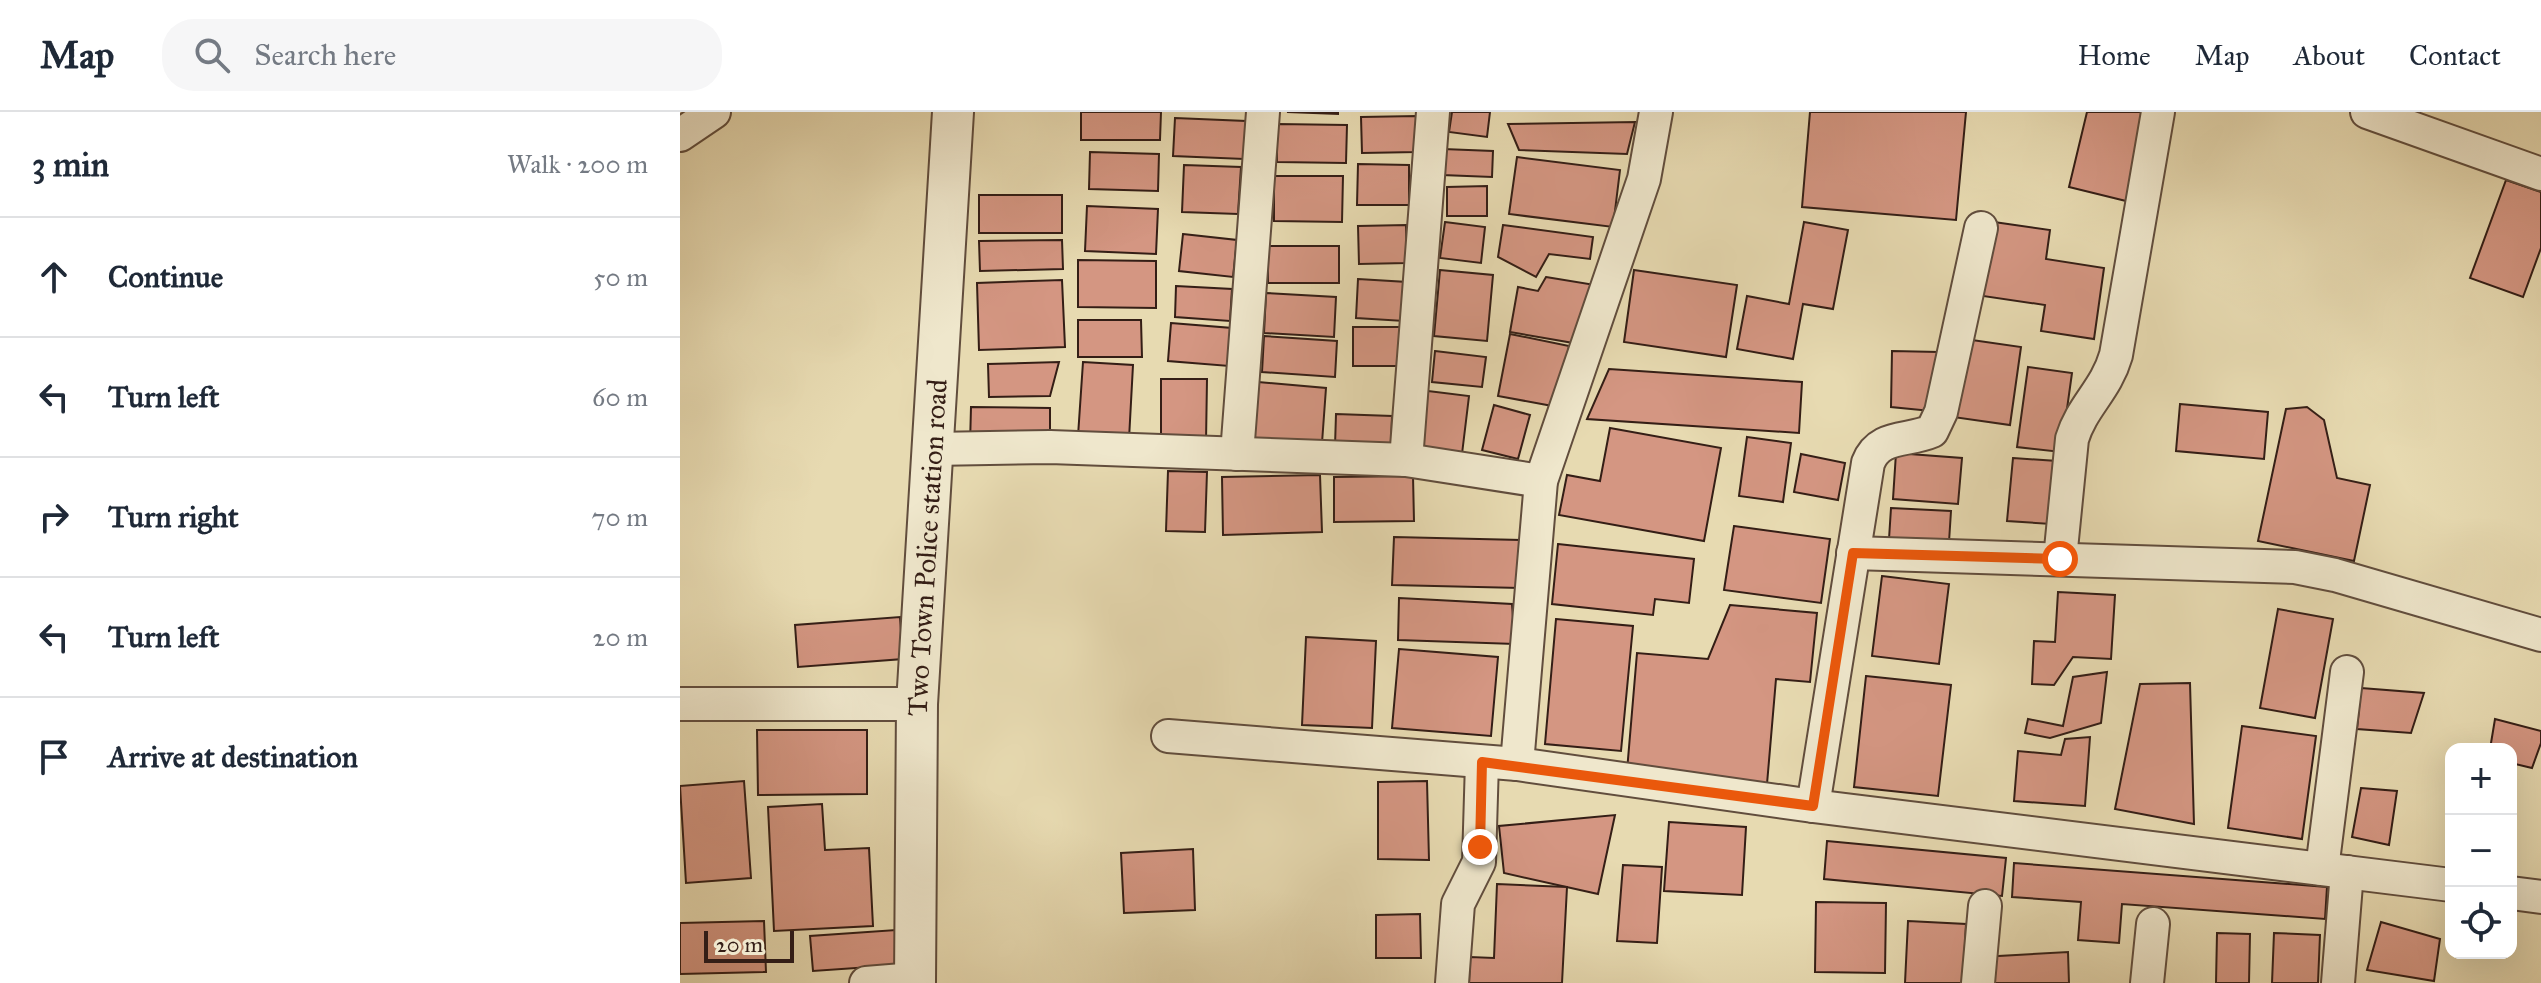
<!DOCTYPE html>
<meta charset="utf-8">
<style>
:root{--surface:#fff;--page:#f6f6f7;--text:#1f2937;--muted:#747a83;--line:#e0e1e3}
body{margin:0;font-family:"IM FELL Great Primer",serif;background:var(--page);color:var(--text)}
.controls{position:absolute;right:24px;bottom:24px;display:grid;overflow:hidden;border-radius:16px;box-shadow:0 8px 32px #0002}
.controls button{width:72px;height:72px;display:grid;place-items:center;padding:0;border:0;border-bottom:2px solid var(--line);background:var(--surface);color:var(--text);font:40px sans-serif}
.scale{position:absolute;left:24px;bottom:20px;width:90px;box-sizing:border-box;padding-left:8px;border:4px solid #341e16;border-top:0;font-size:22px;line-height:28px;white-space:nowrap;color:#341e16;-webkit-text-stroke:6px #efe7cc;paint-order:stroke}
.stop{position:absolute;width:24px;height:24px;margin:-18px;border:6px solid #ea580c;border-radius:50%;background:#fff}
.stop.end{background:#ea580c;border-color:#fff;box-shadow:0 2px 8px #0008}
.list{margin:0;padding:0;list-style:none}
h2{display:flex;justify-content:space-between;align-items:center;height:104px;margin:0;padding:0 32px;font-size:34px}
h2 small{font-size:26px;font-weight:400;color:var(--muted)}
.list li{display:grid;grid-template-columns:52px 1fr auto;gap:24px;align-items:center;box-sizing:border-box;height:120px;padding:0 32px;border-top:2px solid var(--line)}
.list b{display:block;font-size:30px;white-space:nowrap}
.list em{font-size:26px;font-style:normal;color:var(--muted)}
.icon{flex:none;width:44px;height:44px;fill:none;stroke:currentColor;stroke-width:2;stroke-linecap:round;stroke-linejoin:round}
.map{position:relative;flex:none;width:1861px;height:871px;overflow:hidden}
header{display:flex;align-items:center;gap:48px;box-sizing:border-box;height:112px;padding:0 40px;background:var(--surface);border-bottom:2px solid var(--line)}
header strong{font-size:38px}
nav{display:flex;gap:44px;margin-inline-start:auto;font-size:28px}
.search{width:560px;height:72px;background:var(--page);display:flex;align-items:center;gap:20px;box-sizing:border-box;padding:0 28px;border-radius:32px;color:var(--muted);font-size:30px}
main{display:flex}
aside{flex:1;background:var(--surface)}
.map>svg:first-child{display:block}
.building{fill:#d49682;stroke:#341e16;stroke-width:2}
.lines{fill:none;stroke-linecap:round;stroke-linejoin:round}
.minor-casing{stroke:#614d3d;stroke-width:36}
.tertiary-casing{stroke:#614d3d;stroke-width:44}
.minor{stroke:#efe7cc;stroke-width:32}
.tertiary{stroke:#efe7cc;stroke-width:40}
.route{stroke:#ea580c;stroke-width:10}
.labels{text-anchor:middle;stroke-width:7;stroke-linejoin:round;paint-order:stroke}
.street-label{font-size:28px;fill:#341e16;stroke:#efe7cc}
</style>
<header>
<strong>Map</strong>
<div class="search"><svg class="icon" aria-label="search" viewBox="0 0 24 24"><circle cx="10" cy="10" r="6"/><path d="M15 15l6 6"/></svg>Search here</div>
<nav><a>Home</a><a>Map</a><a>About</a><a>Contact</a></nav>
</header>
<main>
<aside>
<h2>3 min<small>Walk · 200 m</small></h2>
<ul class="list">
<li><svg class="icon" aria-label="ahead" viewBox="0 0 24 24"><path d="M12 20V5M6 11l6-6 6 6"/></svg><div><b>Continue</b></div><em>50 m</em></li>
<li><svg class="icon" aria-label="left" viewBox="0 0 24 24"><path d="M17 20v-9H6M10 6l-5 5 5 5"/></svg><div><b>Turn left</b></div><em>60 m</em></li>
<li><svg class="icon" aria-label="right" viewBox="0 0 24 24"><path d="M7 20v-9h11M14 6l5 5-5 5"/></svg><div><b>Turn right</b></div><em>70 m</em></li>
<li><svg class="icon" aria-label="left" viewBox="0 0 24 24"><path d="M17 20v-9H6M10 6l-5 5 5 5"/></svg><div><b>Turn left</b></div><em>20 m</em></li>
<li><svg class="icon" aria-label="arrive" viewBox="0 0 24 24"><path d="M6 21V4h12l-3 4 3 4H6"/></svg><div><b>Arrive at destination</b></div></li>
</ul>
</aside>
<div class="map">
<svg width="1861" height="871" viewBox="0 0 1861 871">
<rect width="100%" height="100%" fill="#e7dab1"/>
<filter id="stains"><feTurbulence type="fractalNoise" baseFrequency=".0025" numOctaves="4"/><feColorMatrix values="0 0 0 0 .2 0 0 0 0 .09 0 0 0 0 .02 0 0 0 .5 -.17"/></filter>
<radialGradient id="worn" r=".72"><stop offset=".6" stop-color="#630" stop-opacity="0"/><stop offset="1" stop-color="#630" stop-opacity=".3"/></radialGradient>
<g class="building">
<polygon points="401,0 481,0 480,28 401,28"/>
<polygon points="607,0 658,0 658,2"/>
<polygon points="772,0 810,0 807,25 769,20"/>
<polygon points="1130,0 1286,0 1276,108 1122,95"/>
<polygon points="1407,0 1468,0 1446,89 1389,75"/>
<polygon points="737,4 737,40 682,41 681,5"/>
<polygon points="495,6 566,9 564,47 493,44"/>
<polygon points="955,10 947,42 839,38 828,12"/>
<polygon points="597,12 667,13 666,51 597,50"/>
<polygon points="763,37 813,39 812,65 762,63"/>
<polygon points="410,40 479,42 478,79 409,77"/>
<polygon points="837,45 940,58 933,115 829,102"/>
<polygon points="678,52 729,53 729,93 677,93"/>
<polygon points="504,53 561,55 558,102 502,100"/>
<polygon points="594,64 663,64 662,110 594,109"/>
<polygon points="1826,68 1861,80 1861,136 1843,185 1790,166"/>
<polygon points="807,74 807,104 767,104 767,75"/>
<rect x="299" y="83" width="83" height="38"/>
<polygon points="407,94 478,97 476,142 405,139"/>
<polygon points="765,110 805,115 801,151 760,146"/>
<polygon points="1124,110 1168,118 1153,197 1123,192 1113,247 1057,237 1067,184 1109,192"/>
<polygon points="1314,110 1370,118 1366,147 1424,156 1414,227 1361,219 1365,193 1303,184"/>
<polygon points="726,113 727,151 679,152 678,114"/>
<polygon points="823,113 913,125 910,147 869,142 856,165 818,145"/>
<polygon points="503,122 557,128 553,165 499,159"/>
<polygon points="382,128 383,157 300,159 299,129"/>
<rect x="588" y="134" width="71" height="37"/>
<polygon points="398,148 476,149 476,196 398,195"/>
<polygon points="760,158 813,163 807,229 754,224"/>
<polygon points="954,158 1057,173 1046,245 944,230"/>
<polygon points="866,165 915,173 905,233 830,220 838,175 858,179"/>
<polygon points="678,167 727,170 724,209 676,206"/>
<polygon points="382,168 385,235 299,238 297,171"/>
<polygon points="496,174 552,177 550,209 495,205"/>
<polygon points="586,181 656,185 654,225 584,221"/>
<polygon points="398,208 461,208 462,245 398,245"/>
<polygon points="491,211 552,216 549,254 488,249"/>
<rect x="673" y="215" width="49" height="39"/>
<polygon points="830,222 889,234 878,295 818,284"/>
<polygon points="584,224 657,229 655,265 582,260"/>
<polygon points="1285,227 1341,235 1330,313 1273,305"/>
<polygon points="755,239 806,245 802,275 752,270"/>
<polygon points="1212,239 1259,240 1261,300 1211,295"/>
<polygon points="379,250 370,284 309,285 308,252"/>
<polygon points="403,250 453,253 449,327 398,324"/>
<polygon points="1348,255 1392,261 1381,340 1337,335"/>
<polygon points="929,257 1122,270 1119,321 907,307"/>
<polygon points="481,267 527,267 526,330 481,329"/>
<polygon points="578,270 646,276 642,331 574,326"/>
<polygon points="748,279 789,284 782,342 742,337"/>
<polygon points="1500,292 1588,300 1584,347 1496,339"/>
<polygon points="814,293 850,303 838,347 802,338"/>
<polygon points="291,295 370,296 370,335 290,333"/>
<polygon points="1627,295 1644,308 1657,366 1690,373 1674,449 1578,429 1606,297"/>
<polygon points="656,302 712,304 711,337 655,334"/>
<polygon points="930,316 1041,336 1024,429 879,403 887,363 920,369"/>
<polygon points="1067,325 1111,331 1103,390 1059,384"/>
<polygon points="1216,341 1282,346 1278,392 1213,387"/>
<polygon points="1121,342 1165,351 1158,388 1114,380"/>
<polygon points="1333,346 1377,349 1371,412 1327,409"/>
<polygon points="488,359 527,360 525,420 486,419"/>
<polygon points="640,363 642,420 543,423 542,365"/>
<polygon points="733,364 734,409 654,410 654,365"/>
<polygon points="1211,396 1271,399 1269,430 1209,427"/>
<polygon points="1054,414 1150,427 1141,491 1044,478"/>
<polygon points="714,425 841,428 840,476 712,473"/>
<polygon points="878,432 1014,447 1009,491 975,487 973,503 872,492"/>
<polygon points="1202,464 1269,472 1259,552 1192,544"/>
<polygon points="1378,480 1435,483 1431,547 1393,545 1374,573 1352,572 1354,529 1375,530"/>
<polygon points="719,486 832,492 835,532 718,528"/>
<polygon points="1050,493 1137,501 1130,570 1096,567 1087,672 947,659 957,541 1028,547"/>
<polygon points="1598,497 1653,507 1635,606 1580,596"/>
<polygon points="220,505 223,547 118,555 115,513"/>
<polygon points="876,507 953,514 941,639 865,632"/>
<polygon points="626,525 696,529 692,616 622,613"/>
<polygon points="719,537 818,545 811,624 712,616"/>
<polygon points="1427,560 1421,611 1370,626 1345,621 1348,607 1383,614 1393,565"/>
<polygon points="1186,564 1271,573 1258,684 1174,675"/>
<polygon points="1510,571 1514,712 1435,697 1460,572"/>
<polygon points="1681,576 1744,581 1731,621 1677,617"/>
<polygon points="1815,607 1861,619 1861,631 1852,656 1831,651 1831,637 1810,637"/>
<polygon points="1562,614 1636,624 1622,727 1548,716"/>
<polygon points="77,618 187,618 187,682 78,683"/>
<polygon points="1410,625 1405,694 1334,689 1338,639 1381,643 1385,627"/>
<polygon points="64,669 71,766 6,771 0,674"/>
<polygon points="747,669 749,748 698,747 698,670"/>
<polygon points="1681,676 1717,679 1709,733 1672,725"/>
<polygon points="142,692 145,738 189,736 193,814 94,819 88,695"/>
<polygon points="935,703 918,782 824,761 819,714"/>
<polygon points="989,710 1066,715 1062,783 984,779"/>
<polygon points="1147,729 1326,746 1322,784 1144,767"/>
<polygon points="513,737 515,798 444,801 441,741"/>
<polygon points="1334,751 1647,775 1645,807 1442,792 1439,831 1398,828 1401,790 1332,785"/>
<polygon points="943,753 982,755 977,831 937,829"/>
<polygon points="817,772 887,775 882,871 789,871 790,845 814,846"/>
<polygon points="1136,790 1206,791 1205,861 1135,860"/>
<polygon points="740,802 741,846 696,846 696,803"/>
<polygon points="84,809 86,860 0,862 0,811"/>
<polygon points="1228,809 1286,812 1283,871 1225,871"/>
<polygon points="1701,810 1760,827 1754,869 1687,858"/>
<polygon points="216,818 219,853 133,859 130,824"/>
<polygon points="1537,821 1570,822 1569,871 1536,871"/>
<polygon points="1594,821 1640,823 1638,871 1592,871"/>
<polygon points="1388,840 1389,871 1303,871 1301,845"/>
</g>
<g class="lines">
<g class="minor-casing">
<g id="minor">
<polyline points="1687,0 1861,62"/>
<polyline points="0,23 34,0"/>
<polyline points="252,337 370,335 726,348 861,369"/>
<polyline points="557,342 583,0"/>
<polyline points="726,348 753,0"/>
<polyline points="1173,441 1615,455 1655,463 1861,523"/>
<path d="M1380,447l12,-120c10,-33 34,-49 44,-84l42,-243"/>
<polyline points="0,592 237,592"/>
<polyline points="488,624 837,652 1133,694 1771,773"/>
<polyline points="837,652 861,369 964,67 976,0"/>
<path d="M1133,694l55,-343c11,-29 39,-21 64,-32l9,-19 40,-184"/>
<polyline points="1642,757 1667,560"/>
<polyline points="1831,781 1861,785"/>
<polyline points="186,871 235,867"/>
<polyline points="772,871 778,792 799,750 802,650"/>
<polyline points="1298,871 1305,794"/>
<polyline points="1467,871 1473,812"/>
<polyline points="1658,871 1667,760"/>
</g>
</g>
<g class="tertiary-casing">
<g id="tertiary">
<path id="s1" d="M235,871l2,-279 36,-592"/>
</g>
</g>
<use href="#minor" class="minor"/>
<use href="#tertiary" class="tertiary"/>
</g>
<g class="lines">
<polyline class="route" points="800,735 802,650 1133,694 1173,441 1380,447"/>
</g>
<g class="labels">
<g class="street-label">
<text dy="10" stroke="none"><textPath href="#s1" startOffset="436">Two Town Police station road</textPath></text>
</g>
</g>
<rect width="100%" height="100%" filter="url(#stains)"/>
<rect width="100%" height="100%" fill="url(#worn)"/>
</svg>
<div class="controls">
<button>+</button>
<button>−</button>
<button><svg class="icon" aria-label="locate" viewBox="0 0 24 24"><circle cx="12" cy="12" r="6"/><path d="M12 2v4M12 18v4M2 12h4M18 12h4"/></svg></button>
</div>
<div class="scale">20 m</div>
<div class="stop" style="left:1380px;top:447px"></div>
<div class="stop end" style="left:800px;top:735px"></div>
</div>
</main>
